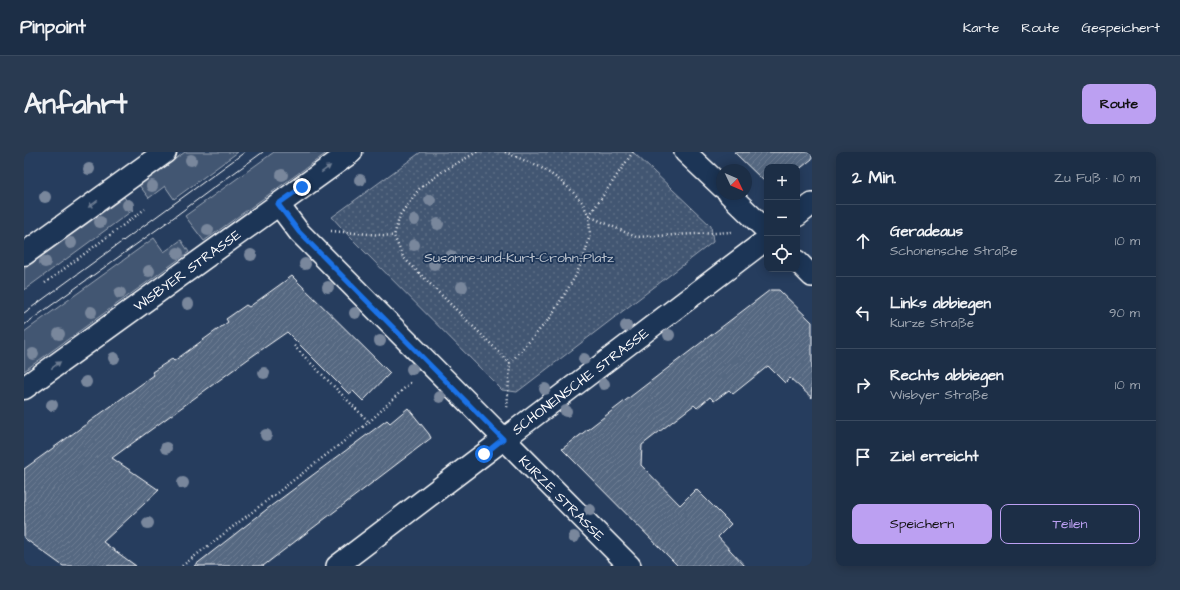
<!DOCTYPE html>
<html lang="de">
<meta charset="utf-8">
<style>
:root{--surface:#1c2e46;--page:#293a51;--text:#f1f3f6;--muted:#a0a8b3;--line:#3a4a5f;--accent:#bca0f2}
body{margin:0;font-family:"Architects Daughter",sans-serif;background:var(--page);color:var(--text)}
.controls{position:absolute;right:12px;top:12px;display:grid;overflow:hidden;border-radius:8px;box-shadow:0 2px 10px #0003}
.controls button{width:36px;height:36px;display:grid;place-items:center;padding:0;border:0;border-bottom:1px solid var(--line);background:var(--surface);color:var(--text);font:20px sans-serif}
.compass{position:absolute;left:692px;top:12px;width:36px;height:36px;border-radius:50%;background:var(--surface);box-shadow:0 2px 10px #0003;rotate:134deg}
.stop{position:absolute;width:12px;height:12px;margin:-9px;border:3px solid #1a73e8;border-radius:50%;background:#fff}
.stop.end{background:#1a73e8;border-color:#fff;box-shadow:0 1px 4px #0008}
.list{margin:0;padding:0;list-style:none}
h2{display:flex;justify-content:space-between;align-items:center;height:52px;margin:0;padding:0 16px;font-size:17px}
h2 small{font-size:13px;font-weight:400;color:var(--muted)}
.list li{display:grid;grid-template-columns:26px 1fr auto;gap:12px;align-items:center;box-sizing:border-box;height:72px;padding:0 16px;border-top:1px solid var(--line)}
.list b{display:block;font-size:15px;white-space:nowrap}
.list p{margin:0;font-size:13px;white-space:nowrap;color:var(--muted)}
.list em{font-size:13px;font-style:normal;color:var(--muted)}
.actions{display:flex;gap:8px;padding:12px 16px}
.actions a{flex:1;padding:9px 0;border:1px solid var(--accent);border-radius:8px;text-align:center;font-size:14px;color:var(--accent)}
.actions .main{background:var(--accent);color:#111}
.icon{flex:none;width:22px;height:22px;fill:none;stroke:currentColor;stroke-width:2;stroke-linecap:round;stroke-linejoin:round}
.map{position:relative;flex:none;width:788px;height:414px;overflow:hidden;border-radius:8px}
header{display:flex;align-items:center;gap:24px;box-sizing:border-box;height:56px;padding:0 20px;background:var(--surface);border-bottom:1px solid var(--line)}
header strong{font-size:19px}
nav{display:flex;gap:22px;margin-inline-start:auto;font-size:14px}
.intro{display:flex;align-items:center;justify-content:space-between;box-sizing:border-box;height:96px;padding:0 24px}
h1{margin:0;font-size:28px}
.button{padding:10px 18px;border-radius:8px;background:var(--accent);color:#111;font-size:14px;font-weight:700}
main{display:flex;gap:24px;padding:0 24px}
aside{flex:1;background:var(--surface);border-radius:8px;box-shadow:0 2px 10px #0003}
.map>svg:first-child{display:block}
.grass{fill:#425672;stroke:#a0aab8}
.park{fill:url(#park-dots);stroke:#a0aab8}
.building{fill:url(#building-hatch);stroke:#fff}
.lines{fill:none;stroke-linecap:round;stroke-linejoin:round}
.street-casing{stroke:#fff;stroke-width:24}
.primary-casing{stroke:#fff;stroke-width:25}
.path{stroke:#fff;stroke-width:2.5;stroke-dasharray:1 3;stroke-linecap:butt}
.street{stroke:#1d3557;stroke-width:21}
.primary{stroke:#1d3557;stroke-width:22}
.tram{stroke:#fff;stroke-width:1}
.tree{fill:#79879c}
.oneway{fill:#6c7c92}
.route{stroke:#1a73e8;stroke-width:5}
.labels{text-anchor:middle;stroke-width:3.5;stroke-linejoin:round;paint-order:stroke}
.park-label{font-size:14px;fill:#bdc4ce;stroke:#1d3557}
.street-label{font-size:14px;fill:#fff;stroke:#1d3557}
</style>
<header>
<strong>Pinpoint</strong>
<nav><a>Karte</a><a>Route</a><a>Gespeichert</a></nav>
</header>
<div class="intro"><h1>Anfahrt</h1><a class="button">Route</a></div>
<main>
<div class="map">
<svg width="788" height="414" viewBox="0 0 788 414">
<defs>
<pattern id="park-dots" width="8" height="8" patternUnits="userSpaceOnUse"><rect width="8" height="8" fill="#425672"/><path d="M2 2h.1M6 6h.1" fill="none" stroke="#5e6f87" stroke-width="1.8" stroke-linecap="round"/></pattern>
<pattern id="building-hatch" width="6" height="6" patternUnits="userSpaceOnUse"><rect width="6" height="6" fill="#556781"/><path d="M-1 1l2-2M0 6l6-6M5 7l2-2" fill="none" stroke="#6e7e94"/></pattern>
</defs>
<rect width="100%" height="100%" fill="#263d5e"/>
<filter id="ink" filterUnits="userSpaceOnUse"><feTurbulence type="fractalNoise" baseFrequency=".025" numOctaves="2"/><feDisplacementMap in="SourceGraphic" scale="8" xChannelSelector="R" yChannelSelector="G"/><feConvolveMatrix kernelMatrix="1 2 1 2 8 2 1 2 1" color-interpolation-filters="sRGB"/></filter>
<g filter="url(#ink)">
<g class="grass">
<polygon points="161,0 214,0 150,47 141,34 125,46 115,33"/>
<polygon points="250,0 304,0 180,89 161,64"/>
<polygon points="100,45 109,58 0,138 0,117"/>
<polygon points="130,86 140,100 157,88 165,100 0,219 0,180"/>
</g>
<polygon class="park" points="397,0 609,0 687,74 689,90 493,240 478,238 325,84 308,65"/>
<g class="building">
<polygon points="710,0 788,0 788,7 773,19 773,15 743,15 743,32"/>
<polygon points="268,124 366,221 339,249 329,239 325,242 263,180 227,205 88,306 135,338 79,390 112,414 39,414 0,386 0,317 130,223 128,220 148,207 150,209 204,170 202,167 222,153 225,155"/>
<polygon points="746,138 755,138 788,170 788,246 766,226 761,231 744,214 709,242 705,238 690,249 686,245 673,256 670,253 618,293 617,313 656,353 672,337 707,372 694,385 721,414 654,414 538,297"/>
<polygon points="384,256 405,282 407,286 239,414 170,414 247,354 363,268 366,271"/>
</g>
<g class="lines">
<g class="street-casing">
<g id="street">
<polyline points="661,0 698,35"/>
<polyline points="705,42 743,79"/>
<polyline points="254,52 275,80 606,414"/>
<polyline points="773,64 788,52"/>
<polyline points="773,109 788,124"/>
<polyline points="313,414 743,87"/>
</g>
</g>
<g class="primary-casing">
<g id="primary">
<polyline points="0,102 141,0"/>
<polyline points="0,236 327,0"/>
</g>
</g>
<g class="path">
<polyline points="453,0 419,19 395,37 376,63 370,84 379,105 486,211"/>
<polyline points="481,0 516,15 533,26 547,38 558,50 565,64 566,83 560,105 551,125 526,166 486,211 483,257"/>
<polyline points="609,0 565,64 612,85 710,80"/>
<polyline points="307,79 370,84"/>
<polyline points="21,131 121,57"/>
<polyline points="270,194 345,270"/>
<polyline points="158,414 345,270 387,230"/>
</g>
<use href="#street" class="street"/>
<use href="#primary" class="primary"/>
<g class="tram">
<polyline points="0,161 221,0"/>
<polyline points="0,173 142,71 188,37 239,0"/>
</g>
</g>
<g class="tree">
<circle cx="167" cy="8" r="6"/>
<circle cx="65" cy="17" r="6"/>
<circle cx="258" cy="23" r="6"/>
<circle cx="336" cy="28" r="6"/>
<circle cx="128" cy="34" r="6"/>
<circle cx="21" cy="45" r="6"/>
<circle cx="406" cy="48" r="6"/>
<circle cx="104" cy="53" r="6"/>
<circle cx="390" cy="68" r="6"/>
<circle cx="76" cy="70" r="6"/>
<circle cx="414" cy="72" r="6"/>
<circle cx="184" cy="78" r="6"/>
<circle cx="47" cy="91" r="6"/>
<circle cx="390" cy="93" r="6"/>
<circle cx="154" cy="101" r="6"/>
<circle cx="227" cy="103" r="6"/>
<circle cx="427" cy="104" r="6"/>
<circle cx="21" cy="110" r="6"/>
<circle cx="281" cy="112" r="6"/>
<circle cx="410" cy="112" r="6"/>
<circle cx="125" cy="119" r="6"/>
<circle cx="304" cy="135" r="6"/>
<circle cx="438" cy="135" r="6"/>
<circle cx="96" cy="141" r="6"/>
<circle cx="164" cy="152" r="6"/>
<circle cx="67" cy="160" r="6"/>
<circle cx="331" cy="161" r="6"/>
<circle cx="602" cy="174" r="6"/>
<circle cx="35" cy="182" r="6"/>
<circle cx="645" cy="183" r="6"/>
<circle cx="356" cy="189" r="6"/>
<circle cx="9" cy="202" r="6"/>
<circle cx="90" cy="206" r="6"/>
<circle cx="560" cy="207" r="6"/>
<circle cx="388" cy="217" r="6"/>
<circle cx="240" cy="221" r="6"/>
<circle cx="62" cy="230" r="6"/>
<circle cx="580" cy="232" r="6"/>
<circle cx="521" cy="237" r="6"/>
<circle cx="416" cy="245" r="6"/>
<circle cx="28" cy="253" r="6"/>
<circle cx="542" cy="259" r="6"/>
<circle cx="242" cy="283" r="6"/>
<circle cx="142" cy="296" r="6"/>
<circle cx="159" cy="331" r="6"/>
<circle cx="566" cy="358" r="6"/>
<circle cx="124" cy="371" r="6"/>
<circle cx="550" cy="385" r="6"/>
</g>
<defs><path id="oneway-solid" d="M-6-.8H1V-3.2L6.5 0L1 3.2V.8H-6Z"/></defs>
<g class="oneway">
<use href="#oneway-solid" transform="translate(302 17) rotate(-36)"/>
<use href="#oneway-solid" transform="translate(69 52) rotate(144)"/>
<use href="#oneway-solid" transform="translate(32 213) rotate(-36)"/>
</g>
</g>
<g class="lines" filter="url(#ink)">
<polyline class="route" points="278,35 254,52 275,80 479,287 460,302"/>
</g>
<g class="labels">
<g class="park-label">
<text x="495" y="110">Susanne-und-Kurt-Crohn-Platz</text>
</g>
<g class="street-label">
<text transform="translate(163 118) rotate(-36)" y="5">WISBYER STRASSE</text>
<text transform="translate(556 229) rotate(-37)" y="5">SCHONENSCHE STRASSE</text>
<text transform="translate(538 346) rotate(45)" y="5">KURZE STRASSE</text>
</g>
</g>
</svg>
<div class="controls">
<button>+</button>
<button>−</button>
<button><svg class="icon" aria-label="locate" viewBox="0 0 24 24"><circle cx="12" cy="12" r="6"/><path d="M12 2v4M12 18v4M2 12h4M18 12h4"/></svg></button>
</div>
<svg class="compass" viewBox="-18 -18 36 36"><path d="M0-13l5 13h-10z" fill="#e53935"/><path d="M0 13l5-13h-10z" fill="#a0a8b3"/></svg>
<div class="stop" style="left:460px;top:302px"></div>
<div class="stop end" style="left:278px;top:35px"></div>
</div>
<aside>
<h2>2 Min.<small>Zu Fuß · 110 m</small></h2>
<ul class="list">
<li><svg class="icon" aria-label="ahead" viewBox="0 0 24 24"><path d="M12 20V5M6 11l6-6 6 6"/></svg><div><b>Geradeaus</b><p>Schonensche Straße</p></div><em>10 m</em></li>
<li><svg class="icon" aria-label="left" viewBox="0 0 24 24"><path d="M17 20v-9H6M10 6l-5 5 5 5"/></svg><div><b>Links abbiegen</b><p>Kurze Straße</p></div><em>90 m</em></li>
<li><svg class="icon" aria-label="right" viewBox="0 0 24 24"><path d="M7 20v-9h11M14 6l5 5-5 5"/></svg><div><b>Rechts abbiegen</b><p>Wisbyer Straße</p></div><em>10 m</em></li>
<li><svg class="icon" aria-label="arrive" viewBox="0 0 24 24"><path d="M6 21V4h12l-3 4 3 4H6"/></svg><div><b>Ziel erreicht</b></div></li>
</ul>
<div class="actions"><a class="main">Speichern</a><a>Teilen</a></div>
</aside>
</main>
